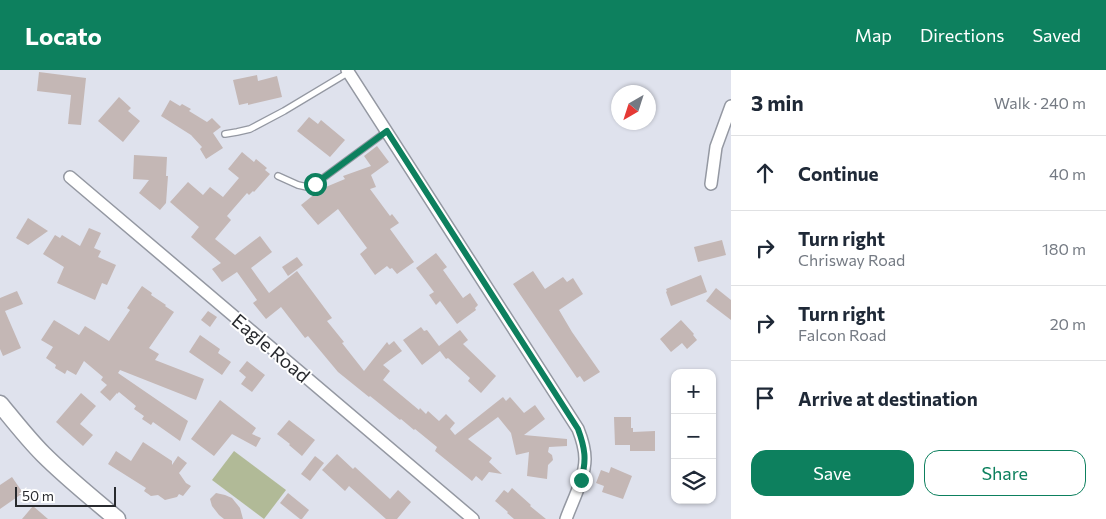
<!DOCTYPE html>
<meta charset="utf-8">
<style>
:root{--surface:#fff;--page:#f6f6f7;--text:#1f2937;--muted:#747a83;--line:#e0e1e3;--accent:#0d805e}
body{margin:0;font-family:Commissioner,sans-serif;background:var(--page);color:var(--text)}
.controls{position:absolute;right:15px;bottom:15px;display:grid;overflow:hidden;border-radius:10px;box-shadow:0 1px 4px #0004}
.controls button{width:45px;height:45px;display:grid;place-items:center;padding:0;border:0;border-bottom:1px solid var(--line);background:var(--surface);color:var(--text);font:25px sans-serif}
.compass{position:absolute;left:611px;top:15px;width:45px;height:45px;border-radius:50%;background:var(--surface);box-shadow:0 1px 4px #0004;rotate:219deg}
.scale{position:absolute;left:15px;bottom:12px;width:101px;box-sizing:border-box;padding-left:5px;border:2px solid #282a2e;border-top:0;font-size:14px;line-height:18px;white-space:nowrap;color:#282a2e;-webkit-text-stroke:4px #fff;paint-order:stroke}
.stop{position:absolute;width:15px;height:15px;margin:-11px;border:4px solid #0d805e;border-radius:50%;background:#fff}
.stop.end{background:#0d805e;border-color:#fff;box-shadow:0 1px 5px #0008}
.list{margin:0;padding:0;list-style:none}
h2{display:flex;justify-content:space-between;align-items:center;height:65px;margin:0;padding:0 20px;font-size:21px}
h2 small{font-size:16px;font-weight:400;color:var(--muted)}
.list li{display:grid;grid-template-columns:32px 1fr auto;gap:15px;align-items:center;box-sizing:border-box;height:75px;padding:0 20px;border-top:1px solid var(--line)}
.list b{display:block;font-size:19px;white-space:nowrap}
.list p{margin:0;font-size:16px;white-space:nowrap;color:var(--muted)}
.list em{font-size:16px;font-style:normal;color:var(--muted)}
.actions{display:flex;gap:10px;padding:15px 20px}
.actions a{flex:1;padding:11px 0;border:1px solid var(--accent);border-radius:15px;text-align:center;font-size:18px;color:var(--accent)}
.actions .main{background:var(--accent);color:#fff}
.icon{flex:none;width:28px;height:28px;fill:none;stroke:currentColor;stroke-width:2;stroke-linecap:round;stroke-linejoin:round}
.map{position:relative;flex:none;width:731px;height:449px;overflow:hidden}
header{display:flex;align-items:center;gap:30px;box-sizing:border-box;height:70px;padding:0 25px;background:var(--accent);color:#fff}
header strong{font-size:24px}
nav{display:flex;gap:28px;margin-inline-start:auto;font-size:18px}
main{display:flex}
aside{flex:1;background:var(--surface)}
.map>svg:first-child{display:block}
.green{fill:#b1ba97}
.building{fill:#c4b7b5}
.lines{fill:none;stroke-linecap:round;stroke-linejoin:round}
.lane-casing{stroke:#9498a2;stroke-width:8}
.street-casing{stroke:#9498a2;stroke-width:14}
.secondary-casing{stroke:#9498a2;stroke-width:19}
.lane{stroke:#fff;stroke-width:5.5}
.street{stroke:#fff;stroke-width:11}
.secondary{stroke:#fff;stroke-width:16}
.route{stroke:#0d805e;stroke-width:6}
.labels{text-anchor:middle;stroke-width:4;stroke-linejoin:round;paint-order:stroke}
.street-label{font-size:19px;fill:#282a2e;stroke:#fff}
</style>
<header>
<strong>Locato</strong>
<nav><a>Map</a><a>Directions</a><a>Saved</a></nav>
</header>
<main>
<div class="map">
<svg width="731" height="449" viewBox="0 0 731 449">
<rect width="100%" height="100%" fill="#dfe2ed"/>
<polygon class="green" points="234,381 286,420 264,449 212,410"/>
<g class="building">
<polygon points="39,2 86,8 81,55 68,54 71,25 37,21"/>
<polygon points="257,5 258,11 277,6 282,27 248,35 248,33 239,35 233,10"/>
<polygon points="119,27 131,38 128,41 140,51 123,72 98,51"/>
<polygon points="170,30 180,36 182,34 191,39 189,41 207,52 212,48 221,57 213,63 223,78 206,89 200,79 202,77 191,65 161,46"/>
<polygon points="309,47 318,54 321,50 345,70 330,87 297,61"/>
<polygon points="377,76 389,92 371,105 376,117 370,119 390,146 392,144 399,153 390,159 414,192 397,204 392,198 390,199 387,196 375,205 360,184 367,178 338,139 318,155 301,135 321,119 345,109 343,106 371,96 364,86"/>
<polygon points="242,82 254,92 256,89 267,98 265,100 270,104 254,122 253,121 249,125 247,123 227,146 231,150 215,169 235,185 260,166 272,182 251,198 269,223 297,201 332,248 327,251 344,272 342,273 364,301 387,272 389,275 394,271 402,281 383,295 390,301 383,310 419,340 420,338 426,344 428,341 439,351 446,344 455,353 450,359 455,365 503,327 506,331 510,327 524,343 535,335 545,349 524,365 567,369 567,376 549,377 548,382 552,385 553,390 548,395 547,409 527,406 529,382 516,385 511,363 498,347 468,369 492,388 489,392 502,404 489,402 482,411 476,406 472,411 435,381 437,377 415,359 414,360 401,349 400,350 370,326 369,327 338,302 308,266 305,268 281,237 266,249 253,233 257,230 237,202 222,212 212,199 221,193 191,167 199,157 170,132 188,112 203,125 210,117 223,127 239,108 228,99"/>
<polygon points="134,85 167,87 166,106 168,106 166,133 160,140 139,123 149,110 133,109"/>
<polygon points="28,148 48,161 28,175 16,168"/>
<polygon points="89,158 101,163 94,178 101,181 98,187 116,195 107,215 102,213 95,230 57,213 64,197 43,184 55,165 60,168 62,165 80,176"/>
<polygon points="722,170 726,185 698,192 694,177"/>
<polygon points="436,183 447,197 443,200 463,228 470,223 478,235 475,238 476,240 457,254 440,231 436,235 429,225 434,222 416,198"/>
<polygon points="297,187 303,195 288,206 282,197"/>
<polygon points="533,201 545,219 563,207 567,212 573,208 583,224 559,240 572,262 600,302 584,312 580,306 577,308 513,214"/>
<polygon points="701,205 707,222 671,236 666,222 667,221 666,219"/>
<polygon points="142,216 152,223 151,225 166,235 165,236 174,242 149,278 159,284 155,290 204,309 196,330 120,300 118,303 188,351 180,371 153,352 151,355 142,349 144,346 134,339 136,336 119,322 117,324 117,323 110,331 100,322 107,315 101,310 103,307 84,291 76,305 67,300 65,304 55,298 56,295 46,288 53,277 41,270 54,250 79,265 85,256 109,271 130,240 127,238"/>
<polygon points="716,218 731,230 731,250 706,231"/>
<polygon points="17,221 23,234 5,241 21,278 3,286 0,279 0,228"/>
<polygon points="208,241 217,247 210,257 201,250"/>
<polygon points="681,250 694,264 693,265 697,270 687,279 682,273 671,282 660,269"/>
<polygon points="421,257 424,261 427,260 439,276 460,260 468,270 463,274 496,306 481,323 468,311 470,308 448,288 446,289 440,281 422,295 403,270"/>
<polygon points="200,265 220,279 218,283 231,292 222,305 189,282"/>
<polygon points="247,291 265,305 252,322 241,314 246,307 239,301"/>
<polygon points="81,323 96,336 80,354 93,365 83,376 56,352"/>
<polygon points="220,330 256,358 252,364 261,368 256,377 232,364 214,386 191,369"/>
<polygon points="614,347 631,347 631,358 633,358 633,362 655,361 655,381 630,381 630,375 615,375"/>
<polygon points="289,350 315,370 302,386 289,375 290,374 277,364"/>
<polygon points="143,372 172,391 172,395 178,386 187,393 179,403 186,413 191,416 183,426 179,424 177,427 165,430 158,425 151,426 144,421 146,418 108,394 116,381 131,391"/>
<polygon points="337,384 353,399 355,397 390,429 398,420 411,432 397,449 386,449 349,416 345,421 322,400"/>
<polygon points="315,386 324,393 310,411 301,404"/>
<polygon points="611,397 632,406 623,429 602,422 604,416 596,413 601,400 609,403"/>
<polygon points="12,407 23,423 0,439 0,415"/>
<polygon points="512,418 531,435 530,436 546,449 514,449 507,443 508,442 495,431 504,420 508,423"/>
<polygon points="216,423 225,425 232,428 240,438 243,449 224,449 219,445 212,436 210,429"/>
<polygon points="288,423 309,440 302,449 300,449 280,433"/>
<polygon points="33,436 48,449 22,449"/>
</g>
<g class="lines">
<g class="lane-casing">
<g id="lane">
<polyline points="225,64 237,62 250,59 284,41 349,2"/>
<polyline points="278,106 298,115 307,117 315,114 387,61"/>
</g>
</g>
<g class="street-casing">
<g id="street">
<path d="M347,0l231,359c4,10 7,20 7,30 0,19 -13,43 -19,60"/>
<polyline points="70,107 473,449"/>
<polyline points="711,114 716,77 731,36"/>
</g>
</g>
<g class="secondary-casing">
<path id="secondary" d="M0,334c14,17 28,35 43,50 23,23 49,44 74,65"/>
</g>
<use href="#lane" class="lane"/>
<use href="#street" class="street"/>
<use href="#secondary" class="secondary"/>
</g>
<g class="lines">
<path class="route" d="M315,114l72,-53 191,298c7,19 9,31 3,51"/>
</g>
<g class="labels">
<g class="street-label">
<text transform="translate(271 278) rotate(40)" y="7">Eagle Road</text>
</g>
</g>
</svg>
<div class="controls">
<button>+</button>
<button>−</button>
<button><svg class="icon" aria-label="layers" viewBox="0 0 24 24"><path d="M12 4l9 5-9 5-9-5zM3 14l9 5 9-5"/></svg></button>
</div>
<svg class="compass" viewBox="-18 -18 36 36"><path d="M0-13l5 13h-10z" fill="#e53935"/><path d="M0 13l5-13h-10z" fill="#747a83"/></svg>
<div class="scale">50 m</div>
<div class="stop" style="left:315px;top:114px"></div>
<div class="stop end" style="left:581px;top:410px"></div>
</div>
<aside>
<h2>3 min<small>Walk · 240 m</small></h2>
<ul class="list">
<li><svg class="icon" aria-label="ahead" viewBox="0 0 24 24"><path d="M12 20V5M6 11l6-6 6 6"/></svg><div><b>Continue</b></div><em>40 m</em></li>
<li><svg class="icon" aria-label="right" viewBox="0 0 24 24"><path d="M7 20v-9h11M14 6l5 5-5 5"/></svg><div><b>Turn right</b><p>Chrisway Road</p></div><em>180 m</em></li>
<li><svg class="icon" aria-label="right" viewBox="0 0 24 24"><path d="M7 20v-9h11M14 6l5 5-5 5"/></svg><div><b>Turn right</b><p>Falcon Road</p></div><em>20 m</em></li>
<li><svg class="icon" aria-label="arrive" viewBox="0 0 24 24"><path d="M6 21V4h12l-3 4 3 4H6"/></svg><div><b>Arrive at destination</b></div></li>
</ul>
<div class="actions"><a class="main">Save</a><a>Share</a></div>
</aside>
</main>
